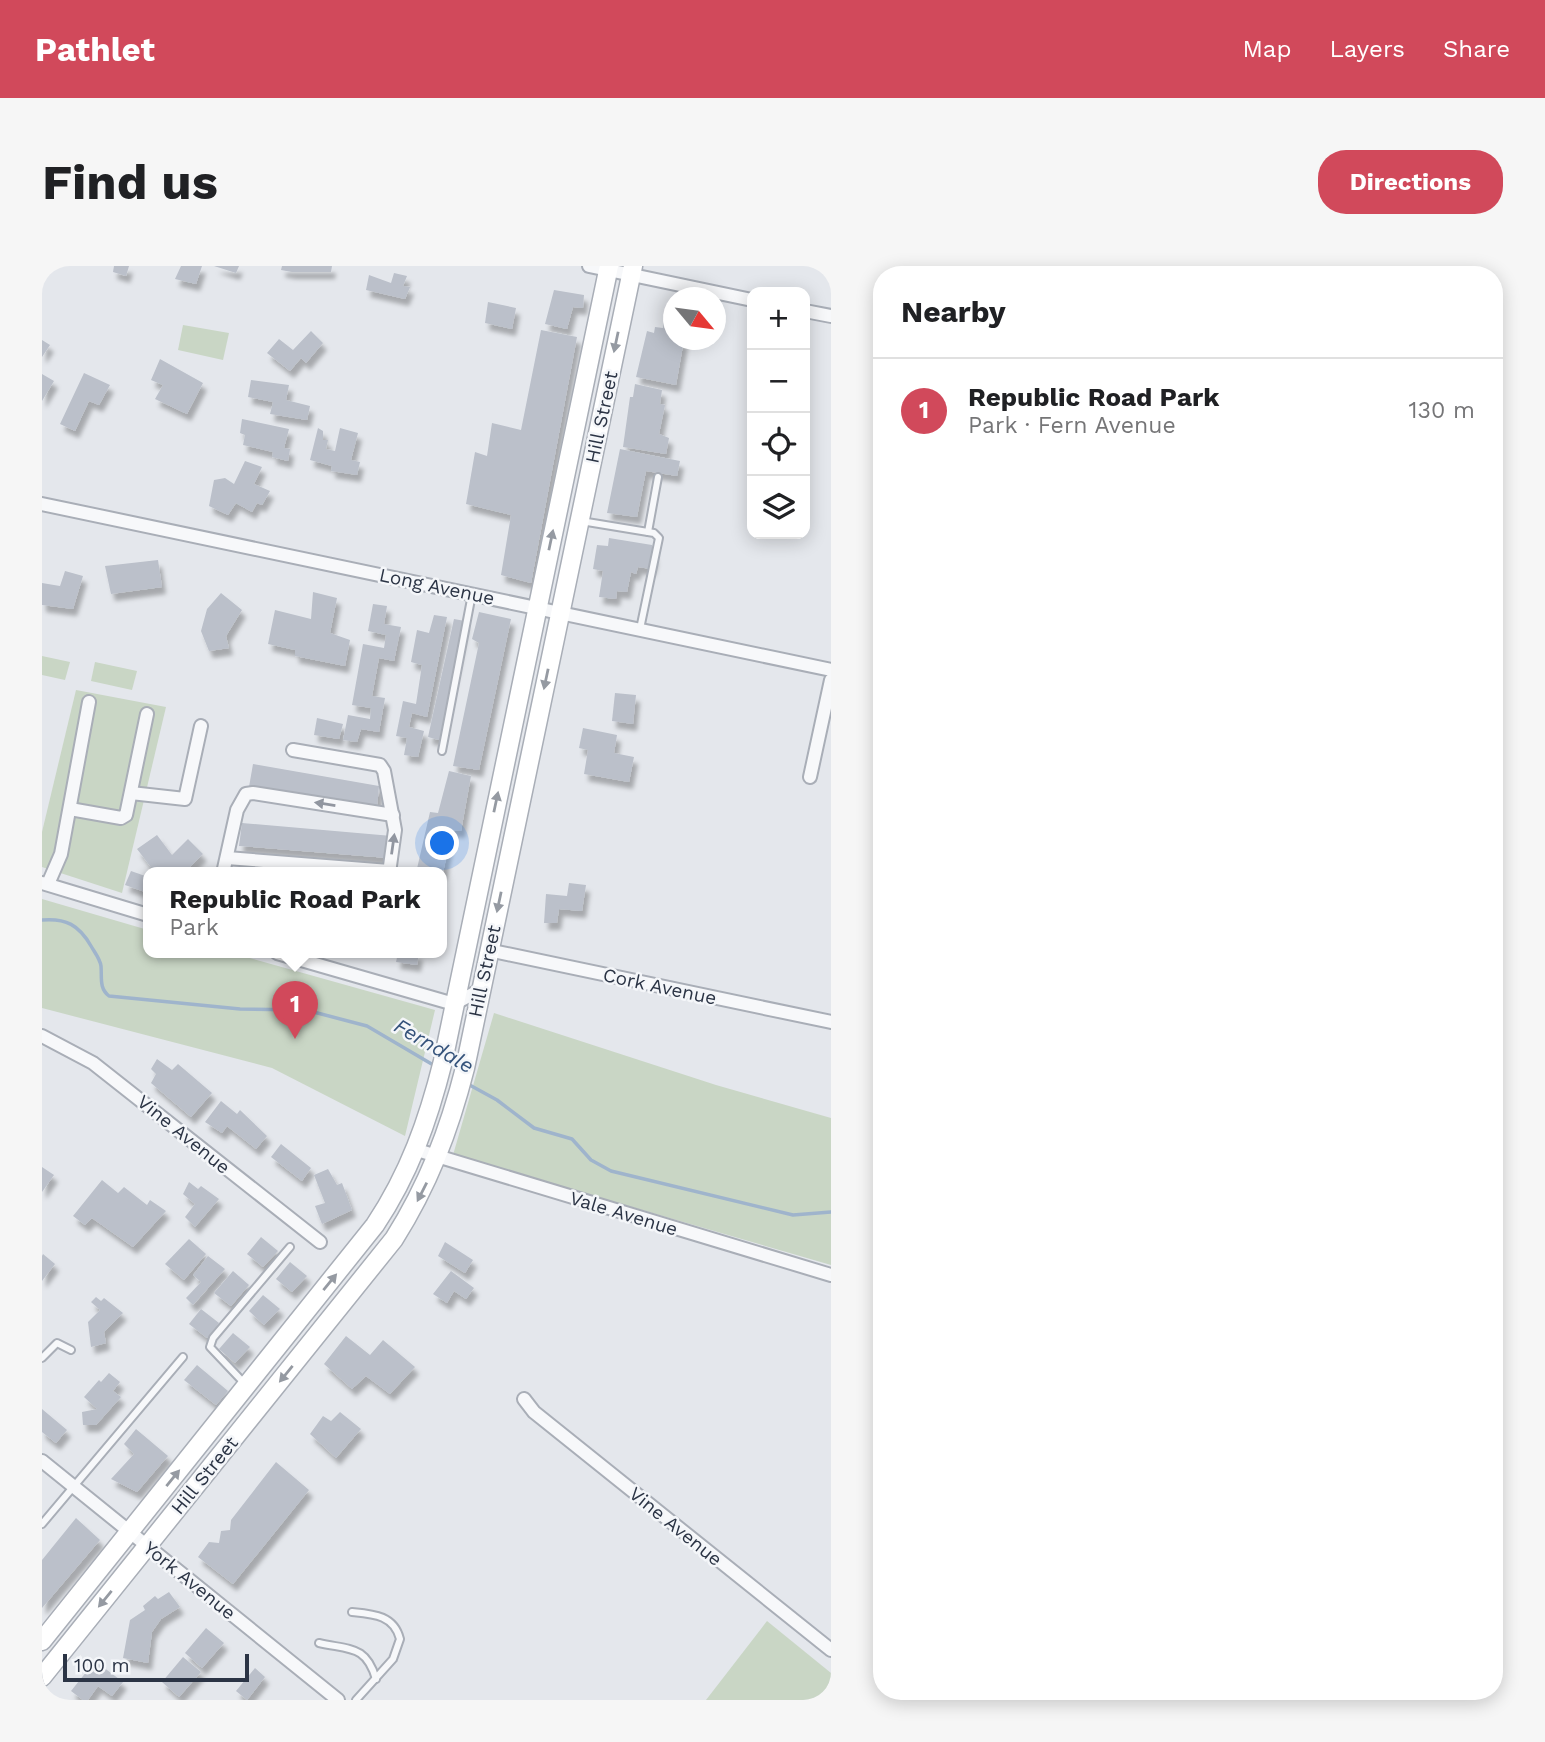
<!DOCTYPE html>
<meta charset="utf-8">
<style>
:root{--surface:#fff;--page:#f6f6f6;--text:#202124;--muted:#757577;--line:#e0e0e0;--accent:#d1495b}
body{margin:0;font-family:"Work Sans",sans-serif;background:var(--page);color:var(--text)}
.controls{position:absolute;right:21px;top:21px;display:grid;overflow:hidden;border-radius:14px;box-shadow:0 4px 18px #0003}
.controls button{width:63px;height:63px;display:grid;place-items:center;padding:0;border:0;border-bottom:2px solid var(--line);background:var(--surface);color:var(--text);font:35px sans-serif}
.compass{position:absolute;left:621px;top:21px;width:63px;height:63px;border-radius:50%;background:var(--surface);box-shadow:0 4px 18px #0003;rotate:119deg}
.scale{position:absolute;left:21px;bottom:18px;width:186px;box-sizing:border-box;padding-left:7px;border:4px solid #2b3445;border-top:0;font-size:19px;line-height:24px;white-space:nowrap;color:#2b3445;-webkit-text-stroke:5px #f4f6f9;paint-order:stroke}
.you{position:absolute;left:401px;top:578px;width:24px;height:24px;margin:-18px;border:5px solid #fff;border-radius:50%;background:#1a73e8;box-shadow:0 0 0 10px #1a73e833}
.badge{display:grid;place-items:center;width:46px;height:46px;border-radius:50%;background:var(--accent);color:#fff;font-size:23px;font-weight:700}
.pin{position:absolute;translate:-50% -58px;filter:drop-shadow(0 2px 4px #0008)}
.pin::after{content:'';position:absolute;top:37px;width:24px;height:21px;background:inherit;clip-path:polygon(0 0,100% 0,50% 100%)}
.popup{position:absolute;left:101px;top:601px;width:304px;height:91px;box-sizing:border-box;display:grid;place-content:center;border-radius:14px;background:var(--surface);filter:drop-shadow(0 2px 5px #0005);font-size:23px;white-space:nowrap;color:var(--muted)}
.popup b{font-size:26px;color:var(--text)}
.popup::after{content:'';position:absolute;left:50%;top:100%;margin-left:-14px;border:14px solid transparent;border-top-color:var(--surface)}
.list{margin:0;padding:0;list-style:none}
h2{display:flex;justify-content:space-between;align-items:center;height:91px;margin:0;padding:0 28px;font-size:30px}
h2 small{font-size:23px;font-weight:400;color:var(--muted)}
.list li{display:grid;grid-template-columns:46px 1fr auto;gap:21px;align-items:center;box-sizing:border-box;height:105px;padding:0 28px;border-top:2px solid var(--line)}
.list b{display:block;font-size:26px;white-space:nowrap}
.list p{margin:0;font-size:23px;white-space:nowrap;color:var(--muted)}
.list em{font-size:23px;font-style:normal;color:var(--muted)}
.icon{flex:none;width:38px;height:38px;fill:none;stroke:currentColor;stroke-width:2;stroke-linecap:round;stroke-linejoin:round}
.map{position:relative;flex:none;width:789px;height:1434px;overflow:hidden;border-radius:28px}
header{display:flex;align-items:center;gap:42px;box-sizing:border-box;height:98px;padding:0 35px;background:var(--accent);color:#fff}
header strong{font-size:33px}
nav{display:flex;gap:38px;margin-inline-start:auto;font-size:24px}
.intro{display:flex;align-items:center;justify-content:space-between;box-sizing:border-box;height:168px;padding:0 42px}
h1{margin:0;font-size:49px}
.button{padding:18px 32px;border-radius:28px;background:var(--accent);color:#fff;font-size:24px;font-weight:700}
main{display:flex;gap:42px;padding:0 42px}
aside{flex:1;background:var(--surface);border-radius:28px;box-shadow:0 4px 18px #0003}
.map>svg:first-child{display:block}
.green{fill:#c9d6c5}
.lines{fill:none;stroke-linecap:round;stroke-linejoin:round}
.stream{stroke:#9fb4cc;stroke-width:3.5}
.building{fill:#bbc0ca;filter:url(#shadow)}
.lane-casing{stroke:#a9aeb7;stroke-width:10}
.street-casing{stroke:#a9aeb7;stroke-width:16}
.secondary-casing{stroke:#a9aeb7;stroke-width:21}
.lane{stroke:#f7f8fa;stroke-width:6}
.street{stroke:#f7f8fa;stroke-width:12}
.secondary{stroke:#fff;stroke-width:18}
.oneway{fill:#959aa2}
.oneway2{fill:#9196a0}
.labels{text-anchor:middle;stroke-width:5;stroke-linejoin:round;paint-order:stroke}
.street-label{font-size:19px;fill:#2b3445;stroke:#f4f6f9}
.water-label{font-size:21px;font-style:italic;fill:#34527a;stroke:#f4f6f9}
</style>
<header>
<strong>Pathlet</strong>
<nav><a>Map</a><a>Layers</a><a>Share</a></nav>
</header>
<div class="intro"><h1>Find us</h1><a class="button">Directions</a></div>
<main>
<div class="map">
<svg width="789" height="1434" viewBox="0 0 789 1434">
<defs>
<filter id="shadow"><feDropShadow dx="4" dy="7" stdDeviation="2" flood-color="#0004"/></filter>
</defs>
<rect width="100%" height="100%" fill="#e4e7ec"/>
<g class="green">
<polygon points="141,59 187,67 181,94 136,84"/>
<polygon points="0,390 28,396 23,414 0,409"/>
<polygon points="53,396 95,405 90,424 49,415"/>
<polygon points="34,424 124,441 80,627 0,601 0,566"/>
<polygon points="0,633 106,664 106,687 190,687 393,744 363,870 230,802 0,742"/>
<polygon points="452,747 674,819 789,852 789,999 411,889"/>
<polygon points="725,1355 789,1407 789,1422 779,1434 664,1434"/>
</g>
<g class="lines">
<g class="stream">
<path d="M0,654c24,-2 37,5 49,26 4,7 9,13 10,20 1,12 -2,22 8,30l131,13 66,1 61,16 68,40"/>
<polyline points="424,817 455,834 492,862 530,873 549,894 569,905 751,949 789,946"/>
</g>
</g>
<g class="building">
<polygon points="72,0 87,0 84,10 71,6"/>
<polygon points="139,0 160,0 154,18 133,13"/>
<polygon points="172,0 197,0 194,7"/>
<polygon points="240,0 290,0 289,6 250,6 239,4"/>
<polygon points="352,7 365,10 361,20 368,21 363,33 324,24 327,9 349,17"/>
<polygon points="512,24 542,29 541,42 531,41 525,63 503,58"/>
<polygon points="446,36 474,42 470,63 443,57"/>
<polygon points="623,51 632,52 632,74 642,74 634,119 594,111 605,65 612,67 613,61 621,62"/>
<polygon points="499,64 535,71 489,317 459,309 469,249 424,238 433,186 445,190 450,157 479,164"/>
<polygon points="269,65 281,77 264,97 259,92 248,105 225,87 237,73 251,84"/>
<polygon points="0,74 8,79 0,91"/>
<polygon points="118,93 161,117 145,148 113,133 121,119 109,114"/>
<polygon points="42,107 68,119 57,139 47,135 33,165 18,158"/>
<polygon points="0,108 12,115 0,135"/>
<polygon points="209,114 247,119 244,134 268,140 265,154 228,148 231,136 206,131"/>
<polygon points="593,118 620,124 618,138 623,139 617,168 627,172 624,188 581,181 588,131 591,131"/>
<polygon points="200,153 247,163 242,182 248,183 246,195 230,191 231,186 201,179 203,169 198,167"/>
<polygon points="276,162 281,165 281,174 286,174 284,183 293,185 298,162 316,167 309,194 318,196 315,209 289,205 290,200 268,194"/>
<polygon points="578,183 638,195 635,210 604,205 595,251 565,247"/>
<polygon points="203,195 220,201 212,218 228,225 220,239 215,237 210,246 194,237 186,249 167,240 172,214 183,212 192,218"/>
<polygon points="567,272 610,279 612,292 609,303 596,301 594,308 589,306 585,326 575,325 574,333 557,331 561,305 551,303 555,279 566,280"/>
<polygon points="116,294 120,321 69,328 63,300"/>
<polygon points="23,305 41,310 31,343 0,339 0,317 18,320"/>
<polygon points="271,326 295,332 288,367 308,374 303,400 253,390 253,384 226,378 233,344 269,353"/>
<polygon points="179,327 200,344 184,370 187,382 167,385 159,365 165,343"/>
<polygon points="331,338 345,340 342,358 359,361 352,395 337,392 330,430 343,432 337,466 319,463 315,476 301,474 306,449 328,453 329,442 310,439 321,378 342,382 344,369 326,365"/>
<polygon points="437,346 469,353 437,504 411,500 437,377 430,373"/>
<polygon points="392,349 405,351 385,451 370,447 367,461 382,465 376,491 362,489 365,472 354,470 361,435 374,438 380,399 369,396 375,364 387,367"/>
<polygon points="412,353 423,355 397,474 386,471"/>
<polygon points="573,427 594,429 591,458 570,455"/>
<polygon points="275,452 301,458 297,473 272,469"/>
<polygon points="541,462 575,469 572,487 592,491 587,516 542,508 546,484 537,482"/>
<polygon points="211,498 337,520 335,542 207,521"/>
<polygon points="407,505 429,510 419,565 410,564 401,607 374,607 388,546 396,547"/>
<polygon points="200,557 350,570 346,592 197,580"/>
<polygon points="115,569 130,589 146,573 161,588 142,607 110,607 112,605 95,583"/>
<polygon points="187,600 213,606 213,607 184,607"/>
<polygon points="89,605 106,611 106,627 83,619"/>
<polygon points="527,617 544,619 540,645 517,643 515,657 502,657 504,628 525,630"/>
<polygon points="356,687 377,687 375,699 354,696"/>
<polygon points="115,793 130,804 136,798 170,827 149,851 109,817 114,808 109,803"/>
<polygon points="179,835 195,848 198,844 225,870 214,883 185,860 180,867 163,856"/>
<polygon points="239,878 269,902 260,915 229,891"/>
<polygon points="0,901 12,909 0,926"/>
<polygon points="286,903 295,919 300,917 310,944 280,958 273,940 283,937 272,909"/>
<polygon points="60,914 76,927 82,921 105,939 108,934 124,945 91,981 50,952 43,959 31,950"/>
<polygon points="147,916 156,923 159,920 177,933 153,961 143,951 153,938 141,928"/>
<polygon points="219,971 236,985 221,1001 205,988"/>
<polygon points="147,973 164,988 142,1014 123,998"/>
<polygon points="403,976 431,994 423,1007 396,990"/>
<polygon points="1,988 13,998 0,1015 0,990"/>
<polygon points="166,990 183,1003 151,1039 144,1032 159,1016 151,1009"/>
<polygon points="248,996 265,1010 250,1026 234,1013"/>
<polygon points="191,1005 207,1019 189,1040 172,1027"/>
<polygon points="409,1005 432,1022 424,1033 412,1025 405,1037 391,1028"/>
<polygon points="221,1029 238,1043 222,1059 207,1045"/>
<polygon points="54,1031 59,1035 62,1032 81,1047 62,1066 64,1077 49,1081 46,1056 58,1044 49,1036"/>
<polygon points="159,1043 177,1057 165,1072 147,1058"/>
<polygon points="191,1067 208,1081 193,1097 177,1083"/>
<polygon points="304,1070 328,1089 341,1074 373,1101 348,1128 324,1110 310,1123 282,1098"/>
<polygon points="155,1099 186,1125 174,1139 142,1114"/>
<polygon points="67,1107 78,1116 71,1125 79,1131 54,1159 41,1159 40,1146 55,1143 42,1131 57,1114 59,1116"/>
<polygon points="0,1143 25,1164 14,1177 0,1166"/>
<polygon points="298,1146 319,1163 294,1192 268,1168 281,1150 289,1155"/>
<polygon points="94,1163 126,1190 95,1226 69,1213 92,1188 82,1178"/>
<polygon points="234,1196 267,1224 191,1318 156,1291 167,1276 177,1277 179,1265 188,1264 189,1254"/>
<polygon points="34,1252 58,1274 0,1342 0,1294"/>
<polygon points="127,1326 138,1341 119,1353 110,1366 106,1397 81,1392 88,1354 103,1344 101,1340 113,1330 116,1333"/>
<polygon points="164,1362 182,1377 160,1402 143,1387"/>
<polygon points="141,1391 159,1406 137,1431 120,1416"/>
<polygon points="53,1395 81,1416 70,1430 56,1420 46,1434 41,1434 29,1425"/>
<polygon points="213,1402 223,1411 205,1434 194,1425"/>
</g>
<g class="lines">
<g class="lane-casing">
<g id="lane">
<polyline points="539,255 612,267 617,272 598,363"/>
<polyline points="606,266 616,211"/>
<polyline points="400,485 430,328"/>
<polyline points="0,1092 15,1077 29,1084"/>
<polyline points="203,1118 168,1081 171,1072 248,981"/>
<polyline points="0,1258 141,1091"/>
<path d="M310,1346c21,2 42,3 48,27l-7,20 -37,41"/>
<path d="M277,1377c31,7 47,2 57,36"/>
</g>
</g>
<g class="street-casing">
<g id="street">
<polyline points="547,0 710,34"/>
<polyline points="763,45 789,50"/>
<polyline points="0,238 789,404"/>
<polyline points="251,484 338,499 342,505 353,564 347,607"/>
<polyline points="768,511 789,414"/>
<polyline points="89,527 143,533 159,460"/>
<polyline points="28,543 79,552 84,549 105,448"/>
<polyline points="185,592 347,605"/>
<polyline points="181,607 195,544 204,528 211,527 351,549"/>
<polyline points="0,617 106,649"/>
<polyline points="6,618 19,588 47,436"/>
<polyline points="446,684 789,756"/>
<polyline points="235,687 412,738 438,724"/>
<polyline points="0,770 51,797 278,976"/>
<polyline points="375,884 789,1009"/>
<polyline points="482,1133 492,1146 789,1384"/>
<polyline points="0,1195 296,1434"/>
</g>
</g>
<g class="secondary-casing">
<g id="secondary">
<path d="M0,1375l333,-416c34,-51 53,-104 68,-164l166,-795"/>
<path d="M0,1411l352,-438c34,-54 55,-108 71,-171l168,-802"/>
</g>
</g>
<use href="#lane" class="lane"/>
<use href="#street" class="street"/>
<use href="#secondary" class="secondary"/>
</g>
<defs><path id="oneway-solid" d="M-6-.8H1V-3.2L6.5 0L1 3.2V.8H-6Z" transform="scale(1.75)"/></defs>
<g class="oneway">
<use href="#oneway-solid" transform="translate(574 76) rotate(102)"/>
<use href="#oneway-solid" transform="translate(509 274) rotate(-78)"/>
<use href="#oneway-solid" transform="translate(504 413) rotate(102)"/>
<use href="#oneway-solid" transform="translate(454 536) rotate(-78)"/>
<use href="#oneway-solid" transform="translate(457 636) rotate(102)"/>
<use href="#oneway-solid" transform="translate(380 926) rotate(117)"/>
<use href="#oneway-solid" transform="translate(288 1016) rotate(-51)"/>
<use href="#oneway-solid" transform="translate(244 1108) rotate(129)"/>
<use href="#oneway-solid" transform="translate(131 1212) rotate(-51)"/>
<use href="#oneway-solid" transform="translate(63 1333) rotate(129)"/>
</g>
<g class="oneway2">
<use href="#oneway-solid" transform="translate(283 538) rotate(-171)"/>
<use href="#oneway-solid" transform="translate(351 578) rotate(-82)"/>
</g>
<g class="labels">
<g class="street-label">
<text transform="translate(559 151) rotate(-78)" y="7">Hill Street</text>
<text transform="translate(395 320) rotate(12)" y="7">Long Avenue</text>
<text transform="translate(442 705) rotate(-78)" y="7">Hill Street</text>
<text transform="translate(618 720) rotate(12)" y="7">Cork Avenue</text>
<text transform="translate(142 868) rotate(39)" y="7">Vine Avenue</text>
<text transform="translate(582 947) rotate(17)" y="7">Vale Avenue</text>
<text transform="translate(162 1209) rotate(-51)" y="7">Hill Street</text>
<text transform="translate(634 1260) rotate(39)" y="7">Vine Avenue</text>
<text transform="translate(148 1314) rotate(39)" y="7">York Avenue</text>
</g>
<g class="water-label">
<text transform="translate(392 780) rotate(30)" y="7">Ferndale</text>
</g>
</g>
</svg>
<div class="controls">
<button>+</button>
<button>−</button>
<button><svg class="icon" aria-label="locate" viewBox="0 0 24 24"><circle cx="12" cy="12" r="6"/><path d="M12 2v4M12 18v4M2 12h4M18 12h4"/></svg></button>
<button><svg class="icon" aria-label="layers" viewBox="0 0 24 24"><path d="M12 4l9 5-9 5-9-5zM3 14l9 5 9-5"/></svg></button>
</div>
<svg class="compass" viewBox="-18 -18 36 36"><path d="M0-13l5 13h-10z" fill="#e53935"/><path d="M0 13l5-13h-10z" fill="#757577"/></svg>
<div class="scale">100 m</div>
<div class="you"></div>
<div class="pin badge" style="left:253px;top:773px">1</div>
<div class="popup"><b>Republic Road Park</b>Park</div>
</div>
<aside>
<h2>Nearby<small></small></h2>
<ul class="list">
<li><span class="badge">1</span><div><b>Republic Road Park</b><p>Park · Fern Avenue</p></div><em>130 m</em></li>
</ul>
</aside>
</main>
